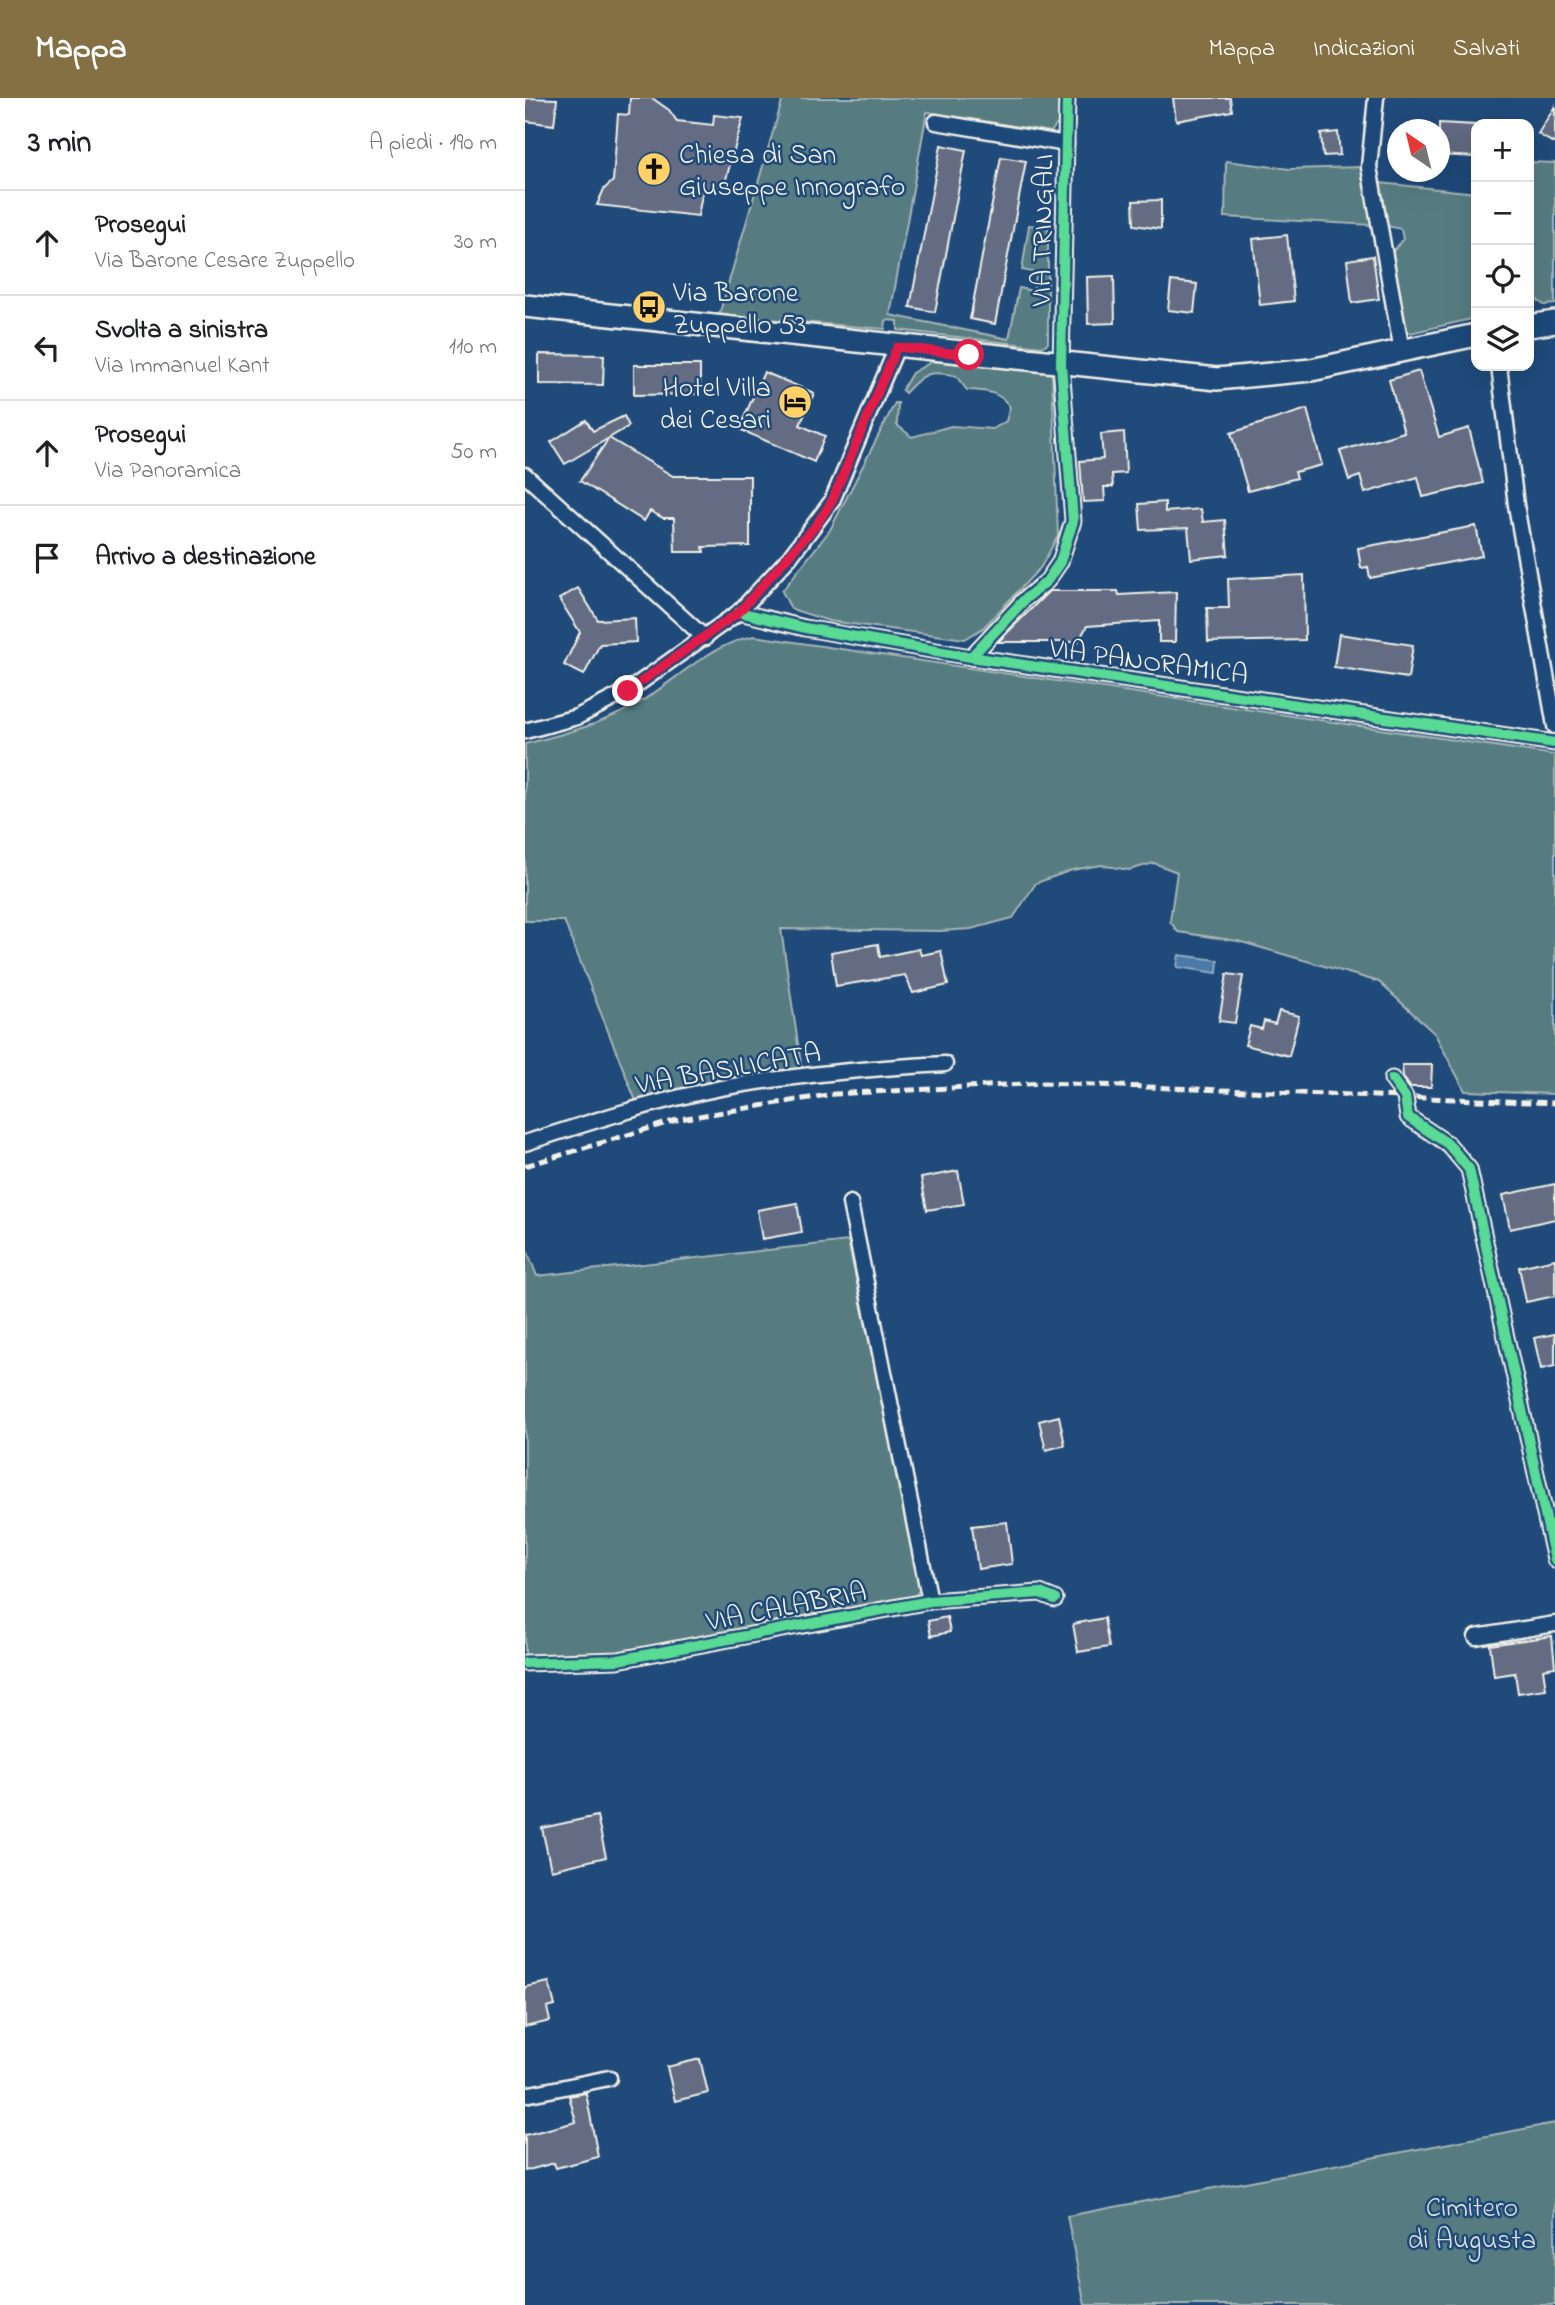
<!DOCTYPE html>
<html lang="it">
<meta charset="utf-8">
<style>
:root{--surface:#fff;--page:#f2f2f2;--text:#202124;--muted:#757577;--line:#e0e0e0;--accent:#847042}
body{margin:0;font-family:"Indie Flower",sans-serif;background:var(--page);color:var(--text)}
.controls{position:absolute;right:21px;top:21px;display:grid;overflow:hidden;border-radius:14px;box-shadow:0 7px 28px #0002}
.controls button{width:63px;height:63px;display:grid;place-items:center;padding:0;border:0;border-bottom:2px solid var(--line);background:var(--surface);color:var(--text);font:35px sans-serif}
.compass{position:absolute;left:862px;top:21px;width:63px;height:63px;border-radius:50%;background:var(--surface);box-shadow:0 7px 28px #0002;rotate:325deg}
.stop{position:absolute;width:21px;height:21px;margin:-16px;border:5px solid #e11d48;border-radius:50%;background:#fff}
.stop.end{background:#e11d48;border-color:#fff;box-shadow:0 2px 7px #0008}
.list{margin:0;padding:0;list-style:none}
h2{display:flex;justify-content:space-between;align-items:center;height:91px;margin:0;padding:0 28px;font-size:30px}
h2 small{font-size:23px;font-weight:400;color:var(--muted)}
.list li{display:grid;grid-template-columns:46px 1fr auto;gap:21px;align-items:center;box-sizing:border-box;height:105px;padding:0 28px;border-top:2px solid var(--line)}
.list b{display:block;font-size:26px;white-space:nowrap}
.list p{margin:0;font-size:23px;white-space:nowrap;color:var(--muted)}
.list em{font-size:23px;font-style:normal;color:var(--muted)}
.icon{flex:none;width:38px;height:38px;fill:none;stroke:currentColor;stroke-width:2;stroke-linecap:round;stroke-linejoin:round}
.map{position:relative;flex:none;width:1030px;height:2207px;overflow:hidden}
header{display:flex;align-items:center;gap:42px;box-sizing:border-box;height:98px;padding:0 35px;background:var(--accent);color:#fff}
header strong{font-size:33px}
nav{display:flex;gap:38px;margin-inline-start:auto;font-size:24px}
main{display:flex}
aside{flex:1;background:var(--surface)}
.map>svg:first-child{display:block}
.green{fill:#577c81;stroke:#a6b6b4;stroke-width:2}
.water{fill:#4c7aa8;stroke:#8faac2;stroke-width:2}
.building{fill:#636c83;stroke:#f4f1e8;stroke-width:2}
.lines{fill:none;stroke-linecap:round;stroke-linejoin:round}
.street-casing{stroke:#f4f1e8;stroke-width:19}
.secondary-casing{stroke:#f4f1e8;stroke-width:26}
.street{stroke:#1f4a7a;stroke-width:14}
.secondary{stroke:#1f4a7a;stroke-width:21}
.rail{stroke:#f4f1e8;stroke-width:5;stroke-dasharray:10 5;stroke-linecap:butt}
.cycleway-casing{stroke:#1f4a7a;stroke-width:15}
.cycleway{stroke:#5adb95;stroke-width:10}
.route{stroke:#e11d48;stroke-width:9}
.labels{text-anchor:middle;stroke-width:5;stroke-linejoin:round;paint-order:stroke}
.poi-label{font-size:28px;fill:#f4f1e8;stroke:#1f4a7a;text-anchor:start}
.street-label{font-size:28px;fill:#f4f1e8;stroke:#1f4a7a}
.park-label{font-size:28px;fill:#dcdfd9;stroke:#1f4a7a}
</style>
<header>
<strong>Mappa</strong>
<nav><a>Mappa</a><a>Indicazioni</a><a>Salvati</a></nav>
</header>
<main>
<aside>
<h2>3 min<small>A piedi · 190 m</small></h2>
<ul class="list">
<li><svg class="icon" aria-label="ahead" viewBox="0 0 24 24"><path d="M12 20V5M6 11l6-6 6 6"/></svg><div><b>Prosegui</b><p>Via Barone Cesare Zuppello</p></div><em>30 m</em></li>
<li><svg class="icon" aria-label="left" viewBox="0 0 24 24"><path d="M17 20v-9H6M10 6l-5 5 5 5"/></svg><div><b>Svolta a sinistra</b><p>Via Immanuel Kant</p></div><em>110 m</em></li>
<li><svg class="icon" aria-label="ahead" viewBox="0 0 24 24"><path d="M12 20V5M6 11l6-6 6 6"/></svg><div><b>Prosegui</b><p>Via Panoramica</p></div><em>50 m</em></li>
<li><svg class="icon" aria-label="arrive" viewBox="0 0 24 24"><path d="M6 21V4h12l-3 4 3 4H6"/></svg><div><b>Arrivo a destinazione</b></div></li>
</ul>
</aside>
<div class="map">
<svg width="1030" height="2207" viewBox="0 0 1030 2207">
<rect width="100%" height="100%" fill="#1f4a7a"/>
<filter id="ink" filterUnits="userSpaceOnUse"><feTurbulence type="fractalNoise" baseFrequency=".0143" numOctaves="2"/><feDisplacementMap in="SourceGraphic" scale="14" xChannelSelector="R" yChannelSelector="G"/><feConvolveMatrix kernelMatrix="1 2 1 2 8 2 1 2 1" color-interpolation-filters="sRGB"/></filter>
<g filter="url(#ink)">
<g class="green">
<polygon points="258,0 533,0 533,25 526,34 402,14 365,217 484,241 494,190 508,193 512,175 497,172 504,127 523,129 523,245 517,249 373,232 373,223 361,222 360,231 194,217"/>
<polygon points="701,63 765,71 836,69 847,127 700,119"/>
<polygon points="1004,64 1030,65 1030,206 1019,207 1011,201 1004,202"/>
<polygon points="855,85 951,95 951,220 885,235 881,232 866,156 878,141 876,131 862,128"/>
<path d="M408,263l119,12 6,163 -17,31 -58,61 -18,11 -136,-18 -38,-12 -9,-18 48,-61 65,-127h3l-1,22 15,12 39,-11 42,3 13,-8 4,-14c-11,-16 -24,-16 -43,-17l-11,-14c-28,-7 -32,-2 -51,17l-3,-3 10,-17z"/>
<path d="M229,538l801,119v339l-90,-3 -30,-57 -56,-52 -141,-41 -60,-9 -8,-11 7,-49 -23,-9 -25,7 -28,-5 -29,5 -36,13 -23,35 -42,11 -31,2 -159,-2 21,142 -74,9 -92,21 -72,-180h-39v-177c38,-10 78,-20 112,-40 40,-24 71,-59 117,-68z"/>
<polygon points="323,1143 396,1490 388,1500 303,1514 99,1556 0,1560 0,1147 12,1178"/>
<polygon points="1030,2025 1030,2207 560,2207 542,2118"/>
</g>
<polygon class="water" points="654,857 693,862 692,875 652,869"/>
<g class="building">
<polygon points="0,0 32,1 29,27 0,23"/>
<polygon points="105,0 127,0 144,12 152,23 188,27 189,17 218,20 198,92 178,91 173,118 72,107 79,91 88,83 93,16 104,17"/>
<polygon points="648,0 705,0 707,13 651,23"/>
<polygon points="1030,8 1030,46 1013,36"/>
<polygon points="914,25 951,27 951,59 914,57"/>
<polygon points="813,34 815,57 798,58 796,36"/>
<polygon points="416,47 441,52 410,214 385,209"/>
<polygon points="476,59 501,63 470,226 445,221"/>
<polygon points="636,102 636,131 609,127 608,103"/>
<polygon points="762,137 769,203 735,207 728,141"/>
<polygon points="848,158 854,201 827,205 822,162"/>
<polygon points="589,178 590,225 563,226 562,179"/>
<polygon points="646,183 672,186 669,215 643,212"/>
<polygon points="14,256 79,257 78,287 14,286"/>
<polygon points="109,267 175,267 175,296 109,297"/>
<polygon points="894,273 914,339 944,330 958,385 898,399 893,379 840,395 835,378 824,382 815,353 879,334 864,282"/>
<polygon points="239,274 289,295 275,327 300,338 289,364 214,331"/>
<polygon points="782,311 797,367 770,374 772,380 723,393 706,335"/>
<polygon points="99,318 104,328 84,340 148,378 225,378 225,448 178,449 179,454 150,454 149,420 138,420 125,413 119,423 55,383 84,340 40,366 26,344 61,322 68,333"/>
<polygon points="599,334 601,375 587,376 588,389 579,389 580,403 558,404 555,363 578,361 576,336"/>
<polygon points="640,404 640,414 676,411 678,424 700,422 703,457 666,461 663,430 616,432 614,406"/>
<polygon points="951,428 957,458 845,480 843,469 836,470 833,450"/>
<polygon points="779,477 780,542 683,544 682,510 704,510 703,481"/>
<polygon points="53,490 73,522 110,520 111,544 75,546 59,577 39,567 55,534 34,501"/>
<polygon points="524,493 593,493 594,497 651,494 650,544 634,544 634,523 562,528 553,544 473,544"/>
<polygon points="814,536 888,547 883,580 809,569"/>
<polygon points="353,846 355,859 394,851 396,857 416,853 423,887 388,895 380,877 311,888 306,854"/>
<polygon points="702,876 718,878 710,925 694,923"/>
<polygon points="754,913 774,918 764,958 720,947 725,928 737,931 739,923 750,926"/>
<polygon points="877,967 907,967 906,989 885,989 878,979"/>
<polygon points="433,1073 439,1106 402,1112 396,1080"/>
<polygon points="1030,1086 1030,1121 985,1131 978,1097"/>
<polygon points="272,1105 277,1134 237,1141 232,1112"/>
<polygon points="1030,1161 1030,1198 1001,1204 994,1169"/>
<polygon points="1030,1236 1030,1268 1016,1271 1009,1240"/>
<polygon points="534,1318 540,1347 521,1352 514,1323"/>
<polygon points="482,1424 487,1466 453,1471 447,1428"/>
<polygon points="422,1519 425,1534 406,1538 403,1523"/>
<polygon points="579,1520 584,1549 553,1554 548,1526"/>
<polygon points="1027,1538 1030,1569 1018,1571 1021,1591 993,1595 990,1575 969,1578 965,1547"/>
<polygon points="72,1718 81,1759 26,1772 17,1730"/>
<polygon points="24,1884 30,1908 22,1910 25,1923 0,1929 0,1889"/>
<polygon points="175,1961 183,1995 150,2003 142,1969"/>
<polygon points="61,1995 73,2059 31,2070 29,2065 0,2073 0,2037 51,2024 44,1998"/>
</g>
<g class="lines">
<g class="street-casing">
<g id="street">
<polyline points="851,0 844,69 877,253"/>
<polyline points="411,24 541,46"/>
<polyline points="974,268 991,407 1030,628"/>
<polyline points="0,377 180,540"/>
<polyline points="214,514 280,530 446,559 1030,645"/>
<polyline points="446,559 500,501 522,483 535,464 548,423 536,266 542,0"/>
<polyline points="0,633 52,619 103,593 214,514 265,459 307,403 372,249"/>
<polyline points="867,981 880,999 883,1019 923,1046 944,1071 1030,1462"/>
<path d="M0,1045c65,-21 130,-42 196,-55 74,-13 149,-20 224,-24"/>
<polyline points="325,1105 405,1503"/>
<polyline points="951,1539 1030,1526"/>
<polyline points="0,1565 93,1562 405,1503 515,1495 530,1501"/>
<polyline points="0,1997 84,1980"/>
</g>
</g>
<g class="secondary-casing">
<g id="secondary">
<polyline points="0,208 692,281 786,272 951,237"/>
<polyline points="1004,228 1030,224"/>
</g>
</g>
<use href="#street" class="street"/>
<use href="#secondary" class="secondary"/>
<polyline class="rail" points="0,1068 155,1021 309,996 519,985 1030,1005"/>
<g class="cycleway-casing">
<g id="cycleway">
<polyline points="214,514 280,530 446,559 1030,645"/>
<polyline points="446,559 500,501 522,483 535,464 548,423 536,266 542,0"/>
<polyline points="867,981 880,999 883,1019 923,1046 944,1071 1030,1462"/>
<polyline points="0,1565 93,1562 405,1503 515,1495 530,1501"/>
</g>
</g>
<use href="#cycleway" class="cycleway"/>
</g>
</g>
<g class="lines" filter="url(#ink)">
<polyline class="route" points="103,593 214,514 291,427 307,403 372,249 444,257"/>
</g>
<defs>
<g id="church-disc" transform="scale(1.75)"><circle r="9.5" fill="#ffd166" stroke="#1f4a7a"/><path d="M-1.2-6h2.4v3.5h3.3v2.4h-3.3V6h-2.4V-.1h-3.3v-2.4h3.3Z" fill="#111"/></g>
<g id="bus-disc" transform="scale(1.75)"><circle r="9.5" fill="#ffd166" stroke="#1f4a7a"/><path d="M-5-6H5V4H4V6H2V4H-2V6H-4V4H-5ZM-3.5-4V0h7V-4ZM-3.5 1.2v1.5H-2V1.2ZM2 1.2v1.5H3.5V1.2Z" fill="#111"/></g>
<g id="hotel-disc" transform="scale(1.75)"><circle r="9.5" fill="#ffd166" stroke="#1f4a7a"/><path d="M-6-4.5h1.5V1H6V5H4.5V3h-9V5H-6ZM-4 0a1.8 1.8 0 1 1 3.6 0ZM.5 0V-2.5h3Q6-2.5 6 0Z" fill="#111"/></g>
</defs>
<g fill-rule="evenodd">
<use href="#church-disc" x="129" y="71"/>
<use href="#bus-disc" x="124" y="209"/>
<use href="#hotel-disc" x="270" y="304"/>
</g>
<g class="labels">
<g class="poi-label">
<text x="154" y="65">Chiesa di San<tspan x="154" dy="32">Giuseppe Innografo</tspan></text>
<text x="148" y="203">Via Barone<tspan x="148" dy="32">Zuppello 53</tspan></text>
<text x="246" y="298" text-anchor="end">Hotel Villa<tspan x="246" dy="32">dei Cesari</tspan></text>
</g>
<g class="street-label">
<text transform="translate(516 132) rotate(-89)" y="10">VIA TRINGALI</text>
<text transform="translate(624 562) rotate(8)" y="10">VIA PANORAMICA</text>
<text transform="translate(203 969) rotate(-10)" y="10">VIA BASILICATA</text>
<text transform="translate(261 1507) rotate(-11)" y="10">VIA CALABRIA</text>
</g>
<g class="park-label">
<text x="947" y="2118">Cimitero<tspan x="947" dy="32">di Augusta</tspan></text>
</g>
</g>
</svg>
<div class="controls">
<button>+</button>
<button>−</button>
<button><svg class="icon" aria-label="locate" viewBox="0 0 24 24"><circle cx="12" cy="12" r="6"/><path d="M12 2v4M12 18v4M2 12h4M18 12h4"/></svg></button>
<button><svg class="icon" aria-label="layers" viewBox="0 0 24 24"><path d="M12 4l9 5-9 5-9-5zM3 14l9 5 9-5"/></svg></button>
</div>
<svg class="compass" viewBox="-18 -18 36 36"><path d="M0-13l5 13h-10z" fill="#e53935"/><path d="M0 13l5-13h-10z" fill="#757577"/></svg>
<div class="stop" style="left:444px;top:257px"></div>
<div class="stop end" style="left:103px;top:593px"></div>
</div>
</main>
